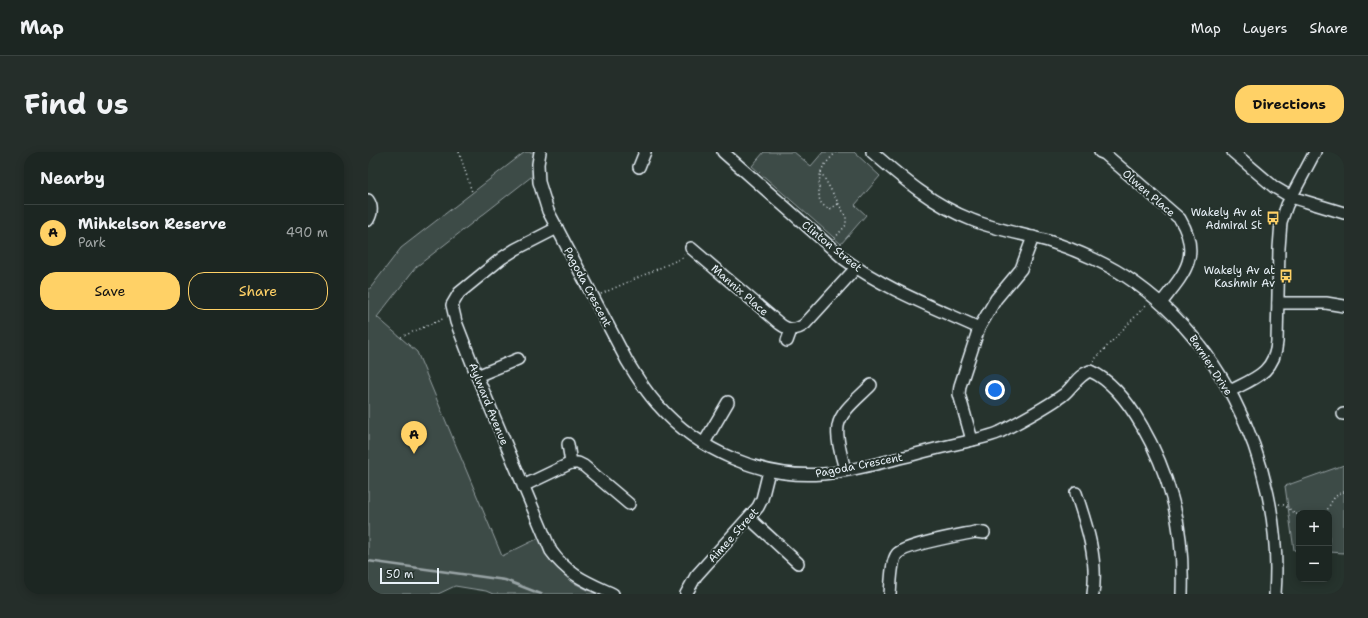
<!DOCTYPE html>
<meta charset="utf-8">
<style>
:root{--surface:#1c2622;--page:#252e2a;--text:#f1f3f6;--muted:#a0a5a5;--line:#3a4340;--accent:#ffd166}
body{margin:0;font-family:"Shantell Sans",sans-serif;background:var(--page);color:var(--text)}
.controls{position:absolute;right:12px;bottom:12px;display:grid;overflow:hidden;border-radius:8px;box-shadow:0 2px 10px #0003}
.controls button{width:36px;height:36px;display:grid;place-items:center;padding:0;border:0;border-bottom:1px solid var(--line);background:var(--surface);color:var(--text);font:20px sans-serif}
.scale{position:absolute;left:12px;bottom:10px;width:59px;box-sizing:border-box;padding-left:4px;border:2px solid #e8f1f8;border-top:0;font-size:11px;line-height:14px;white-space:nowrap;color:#e8f1f8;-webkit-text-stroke:3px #26332d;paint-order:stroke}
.you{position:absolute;left:627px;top:238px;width:14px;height:14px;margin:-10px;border:3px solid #fff;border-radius:50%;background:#1a73e8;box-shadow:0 0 0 6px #1a73e833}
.badge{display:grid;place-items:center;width:26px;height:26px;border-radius:50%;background:var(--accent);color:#111;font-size:13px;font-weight:700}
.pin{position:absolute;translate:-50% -33px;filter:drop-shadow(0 1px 2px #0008)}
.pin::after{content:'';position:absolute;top:21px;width:14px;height:12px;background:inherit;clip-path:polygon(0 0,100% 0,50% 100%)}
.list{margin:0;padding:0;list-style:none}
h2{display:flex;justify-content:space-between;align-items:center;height:52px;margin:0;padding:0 16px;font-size:17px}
h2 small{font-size:13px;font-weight:400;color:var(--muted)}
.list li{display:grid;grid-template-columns:26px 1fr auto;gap:12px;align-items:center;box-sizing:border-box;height:56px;padding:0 16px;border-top:1px solid var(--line)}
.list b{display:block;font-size:15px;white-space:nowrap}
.list p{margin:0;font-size:13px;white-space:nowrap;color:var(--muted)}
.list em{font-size:13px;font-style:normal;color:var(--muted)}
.actions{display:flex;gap:8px;padding:12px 16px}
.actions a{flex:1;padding:9px 0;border:1px solid var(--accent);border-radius:16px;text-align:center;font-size:14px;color:var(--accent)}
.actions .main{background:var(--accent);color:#111}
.map{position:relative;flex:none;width:976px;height:442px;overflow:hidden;border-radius:16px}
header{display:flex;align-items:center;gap:24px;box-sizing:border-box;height:56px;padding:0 20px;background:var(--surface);border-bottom:1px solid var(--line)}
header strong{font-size:19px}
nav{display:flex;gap:22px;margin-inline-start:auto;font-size:14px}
.intro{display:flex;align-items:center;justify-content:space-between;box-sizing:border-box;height:96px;padding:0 24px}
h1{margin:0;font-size:28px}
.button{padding:10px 18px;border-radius:16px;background:var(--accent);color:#111;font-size:14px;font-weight:700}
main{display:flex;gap:24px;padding:0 24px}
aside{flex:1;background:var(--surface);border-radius:16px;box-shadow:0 2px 10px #0003}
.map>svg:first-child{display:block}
.green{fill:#3e4b47;stroke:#939ea0}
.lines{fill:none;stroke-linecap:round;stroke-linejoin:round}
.stream{stroke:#98a3a5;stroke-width:2.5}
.minor-casing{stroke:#e8f1f8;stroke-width:14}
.path{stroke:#e8f1f8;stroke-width:1.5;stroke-dasharray:1 3;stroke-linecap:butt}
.minor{stroke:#26332d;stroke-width:11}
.labels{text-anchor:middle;stroke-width:4;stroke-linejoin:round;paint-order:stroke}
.street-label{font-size:11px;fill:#e8f1f8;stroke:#26332d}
.poi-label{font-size:11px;fill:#e8f1f8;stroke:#26332d;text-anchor:end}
</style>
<header>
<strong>Map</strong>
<nav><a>Map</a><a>Layers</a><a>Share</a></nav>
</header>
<div class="intro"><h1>Find us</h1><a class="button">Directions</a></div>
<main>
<aside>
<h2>Nearby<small></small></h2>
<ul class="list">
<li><span class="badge">A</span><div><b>Mihkelson Reserve</b><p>Park</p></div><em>490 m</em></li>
</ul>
<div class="actions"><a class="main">Save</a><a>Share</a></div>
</aside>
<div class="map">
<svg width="976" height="442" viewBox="0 0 976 442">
<rect width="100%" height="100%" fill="#26332d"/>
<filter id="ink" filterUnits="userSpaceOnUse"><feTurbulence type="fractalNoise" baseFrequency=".025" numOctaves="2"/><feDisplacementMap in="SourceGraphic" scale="8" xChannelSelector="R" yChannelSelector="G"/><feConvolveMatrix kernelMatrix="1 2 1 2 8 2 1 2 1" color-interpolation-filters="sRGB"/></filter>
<g filter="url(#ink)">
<g class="green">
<polygon points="157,0 172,0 171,25 163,25 48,115 9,165 49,200 134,404 171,386 184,410 202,429 228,442 125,442 118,439 87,434 70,442 0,442 0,139 33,96"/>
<polygon points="396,0 426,0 443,14 455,0 486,0 512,24 487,53 498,63 473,92 384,14"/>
<polygon points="976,313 976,401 961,400 961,361 931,361 931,399 926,398 917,334"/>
</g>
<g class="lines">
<polyline class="stream" points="0,409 137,428 173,442"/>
<g class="minor-casing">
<g id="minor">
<path d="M172,0l-2,12 1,18 9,29 79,150c9,15 19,31 31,44 40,46 105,74 165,69 30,-3 60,-12 89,-19 18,-5 35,-9 53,-13 11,-3 24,-5 35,-10 20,-11 44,-23 63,-37 9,-7 15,-20 27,-24 40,17 71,87 82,127 9,31 11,64 10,96"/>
<path d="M355,0l121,107c41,30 89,48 135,69"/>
<path d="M504,0c31,27 61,53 100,68 25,10 51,14 76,21 16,5 31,11 46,18 121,56 191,205 181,335"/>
<path d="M732,0l5,2 75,65c22,37 4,55 -19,84"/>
<polyline points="865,0 906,35 923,45 976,61"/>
<polyline points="271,15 277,0"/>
<path d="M0,48c5,7 4,13 0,20"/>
<path d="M189,76l-41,21 -14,9 -43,35 -7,12 4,17 21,54 74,175c17,24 36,31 62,43"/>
<path d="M323,96l89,76c9,7 16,7 25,0l51,-56"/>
<polyline points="910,151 958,151 976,154"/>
<polyline points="419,189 423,178"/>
<polyline points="109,224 150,207"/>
<path d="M862,239c23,-12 45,-18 47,-49l2,-94 2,-26 6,-17 28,-53"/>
<polyline points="975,262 976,262"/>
<polyline points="604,288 591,242 592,234 611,176 628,147 653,117 665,85"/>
<polyline points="336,291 360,250"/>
<polyline points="200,292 203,311"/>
<path d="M477,318c-3,-13 -9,-30 -7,-44 3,-16 22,-29 33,-41"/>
<polyline points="155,334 203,311 210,311 216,314 261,352"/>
<path d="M708,341c11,33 22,66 17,101"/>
<polyline points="381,366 430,411"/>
<polyline points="318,442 328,424 390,355 394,347 401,319"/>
<path d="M522,442c1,-10 1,-33 7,-40 7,-9 64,-19 78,-22l9,1"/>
</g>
</g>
<g class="path">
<polyline points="91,0 104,40"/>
<path d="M468,0c-4,5 -11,11 -14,17 -3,5 -4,27 -2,32 2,4 6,7 10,8l8,-5"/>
<polyline points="453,20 478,65 478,73 466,87"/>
<polyline points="233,142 314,106 316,103"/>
<polyline points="33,185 77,166"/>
<polyline points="726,210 728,206 779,152"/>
<polyline points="911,352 916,353 931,364"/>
<path d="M958,361c4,-9 8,-19 18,-21"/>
</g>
<use href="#minor" class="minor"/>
</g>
</g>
<defs>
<g id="bus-bare" transform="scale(1.08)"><path d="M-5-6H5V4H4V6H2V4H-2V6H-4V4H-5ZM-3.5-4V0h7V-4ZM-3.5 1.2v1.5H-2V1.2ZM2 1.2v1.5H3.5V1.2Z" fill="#ffd166" stroke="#26332d" stroke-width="2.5" paint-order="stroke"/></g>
</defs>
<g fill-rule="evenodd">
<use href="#bus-bare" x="905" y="66"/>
<use href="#bus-bare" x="918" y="124"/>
</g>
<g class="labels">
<g class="street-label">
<text transform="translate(781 41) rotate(41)" y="4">Olwen Place</text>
<text transform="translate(464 94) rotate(39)" y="4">Clinton Street</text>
<text transform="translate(220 135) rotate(62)" y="4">Pagoda Crescent</text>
<text transform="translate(372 138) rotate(41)" y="4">Mannix Place</text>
<text transform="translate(843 213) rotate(57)" y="4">Barnier Drive</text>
<text transform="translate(121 252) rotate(68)" y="4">Aylward Avenue</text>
<text transform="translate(491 313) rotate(-11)" y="4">Pagoda Crescent</text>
<text transform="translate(365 383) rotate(-48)" y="4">Aimee Street</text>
</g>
<g class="poi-label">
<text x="894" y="64">Wakely Av at<tspan x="894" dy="13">Admiral St</tspan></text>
<text x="907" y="122">Wakely Av at<tspan x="907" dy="13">Kashmir Av</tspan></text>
</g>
</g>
</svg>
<div class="controls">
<button>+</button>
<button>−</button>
</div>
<div class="scale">50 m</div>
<div class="you"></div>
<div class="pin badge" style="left:46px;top:302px">A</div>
</div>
</main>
